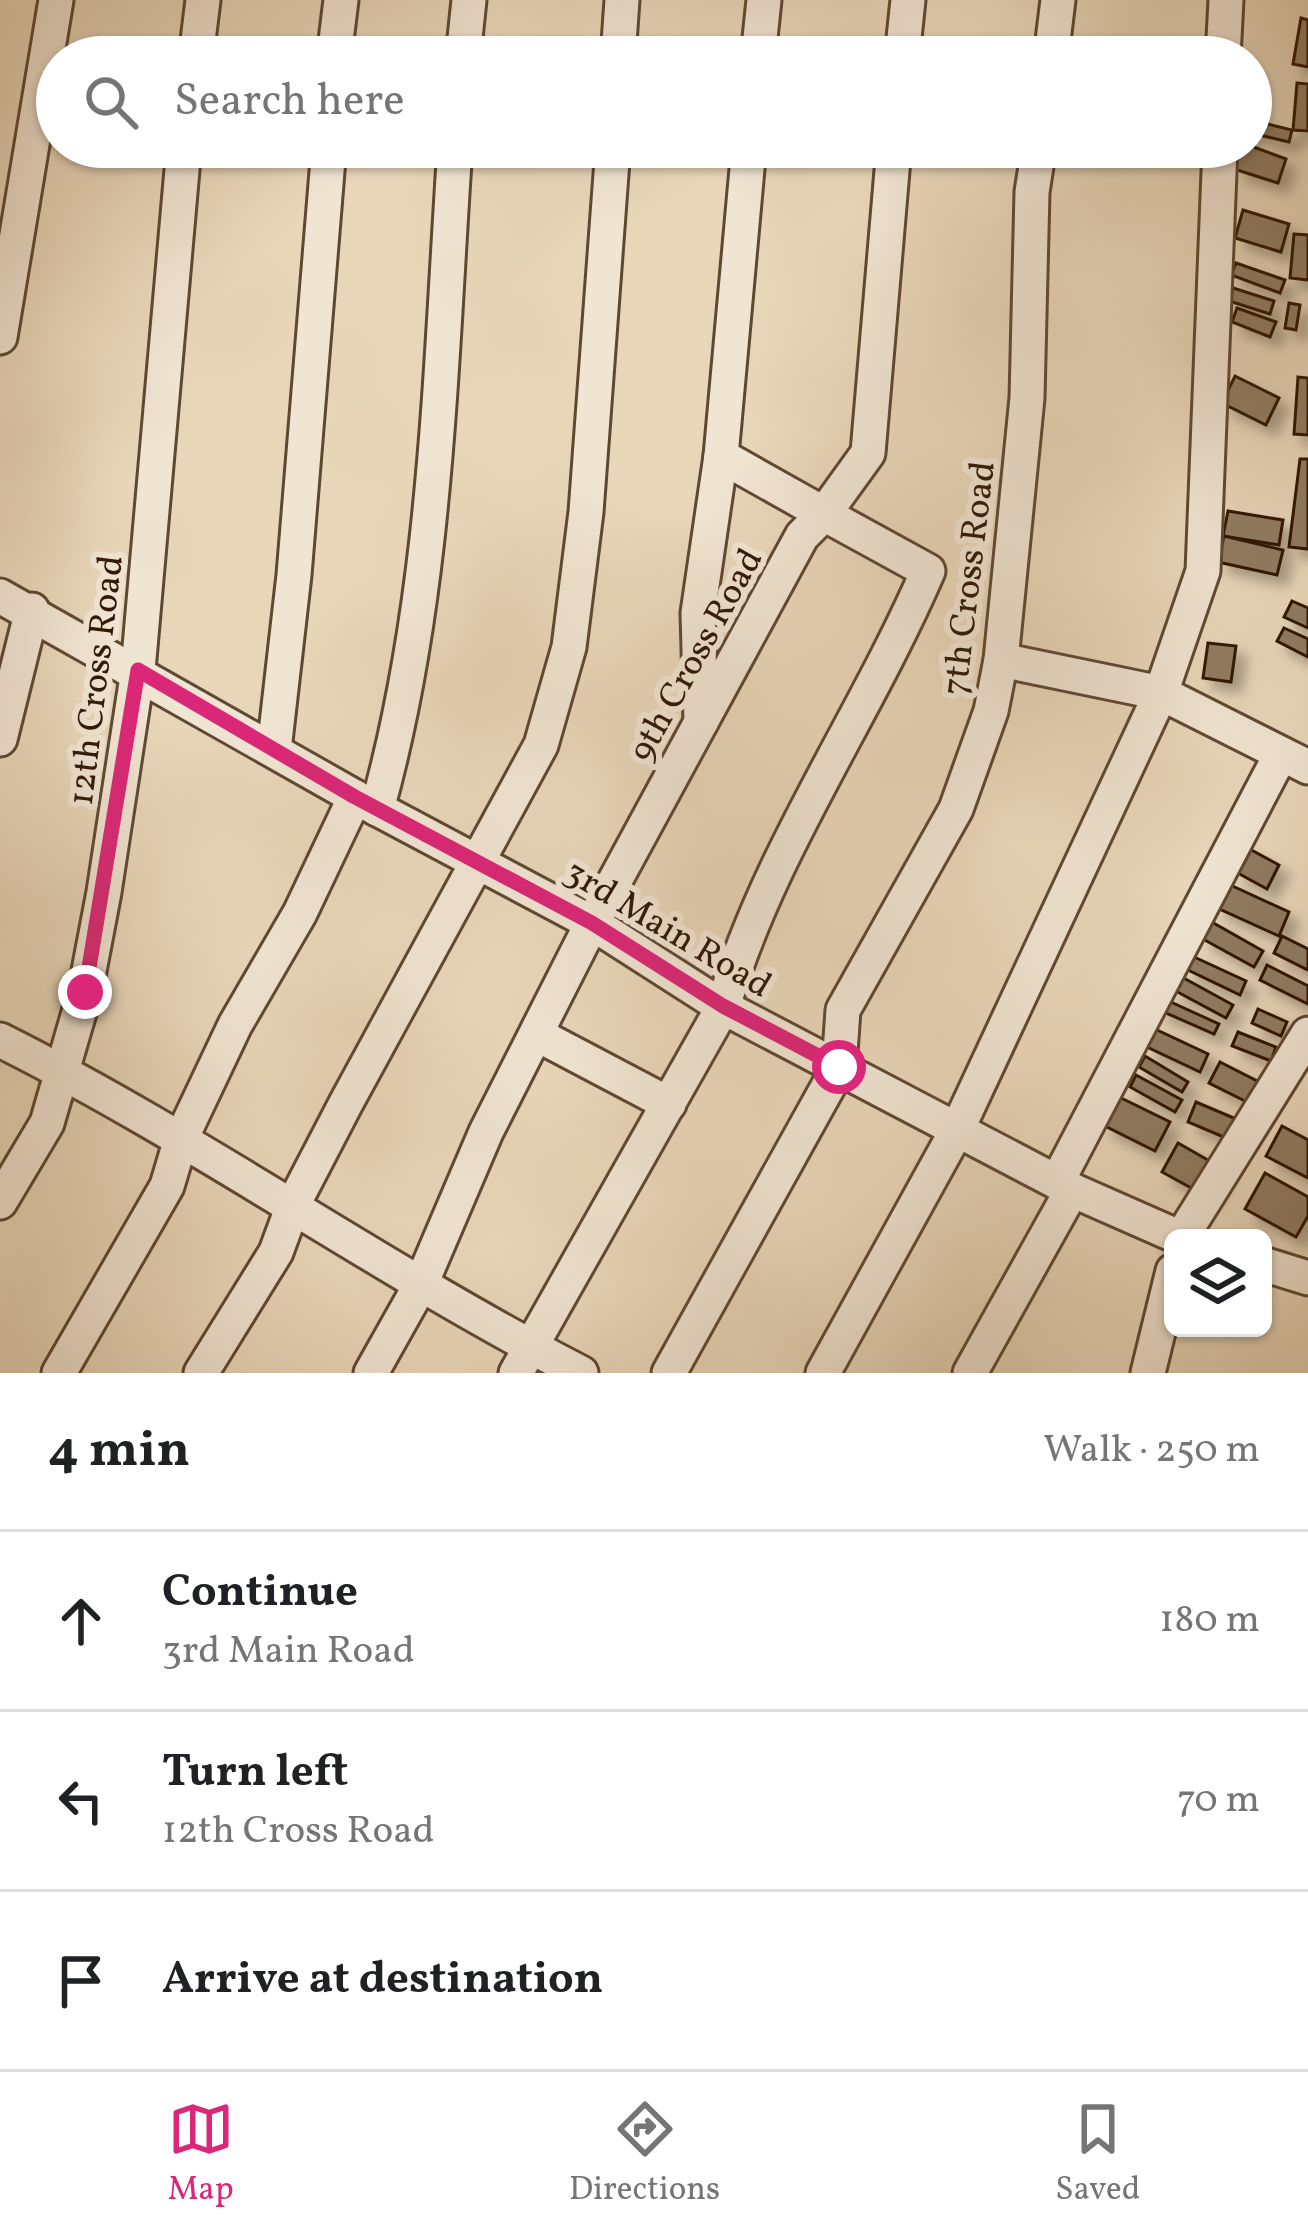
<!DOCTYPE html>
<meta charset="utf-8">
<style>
:root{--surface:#fff;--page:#f2f2f2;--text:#202124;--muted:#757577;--line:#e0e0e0;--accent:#db2777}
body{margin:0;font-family:Vollkorn,serif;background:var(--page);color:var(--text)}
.controls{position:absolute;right:36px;bottom:36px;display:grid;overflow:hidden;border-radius:18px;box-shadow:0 3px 9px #0004}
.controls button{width:108px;height:108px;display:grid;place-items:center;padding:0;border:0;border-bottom:3px solid var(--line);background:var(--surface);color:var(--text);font:60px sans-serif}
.stop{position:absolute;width:36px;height:36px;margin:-27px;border:9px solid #db2777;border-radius:50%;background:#fff}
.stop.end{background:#db2777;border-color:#fff;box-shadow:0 3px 12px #0008}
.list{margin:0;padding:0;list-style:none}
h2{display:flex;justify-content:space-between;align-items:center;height:156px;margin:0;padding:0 48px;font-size:51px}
h2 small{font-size:39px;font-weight:400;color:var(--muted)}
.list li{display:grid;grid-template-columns:78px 1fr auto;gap:36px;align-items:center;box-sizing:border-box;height:180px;padding:0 48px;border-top:3px solid var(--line)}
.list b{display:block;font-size:45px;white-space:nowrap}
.list p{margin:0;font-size:39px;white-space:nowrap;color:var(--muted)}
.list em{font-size:39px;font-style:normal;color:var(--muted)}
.icon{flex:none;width:66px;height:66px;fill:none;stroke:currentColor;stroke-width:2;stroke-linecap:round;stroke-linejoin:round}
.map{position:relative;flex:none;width:1308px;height:1373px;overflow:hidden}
.search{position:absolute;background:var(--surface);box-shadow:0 3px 9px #0004;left:36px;right:36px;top:36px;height:132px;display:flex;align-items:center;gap:30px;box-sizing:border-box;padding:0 42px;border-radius:66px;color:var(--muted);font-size:45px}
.sheet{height:696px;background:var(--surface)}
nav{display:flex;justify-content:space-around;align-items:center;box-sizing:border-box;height:168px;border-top:3px solid var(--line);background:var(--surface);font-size:33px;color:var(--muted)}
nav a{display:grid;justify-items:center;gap:6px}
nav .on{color:var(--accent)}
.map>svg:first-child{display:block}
.building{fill:#907b62;stroke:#311904;stroke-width:3;filter:url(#shadow)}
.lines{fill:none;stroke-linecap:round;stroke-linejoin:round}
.street-casing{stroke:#5f4831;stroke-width:39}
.street{stroke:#f0e4d2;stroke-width:33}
.route{stroke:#db2777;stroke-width:15}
.labels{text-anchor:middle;stroke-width:12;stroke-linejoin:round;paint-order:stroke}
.street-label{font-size:36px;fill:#311904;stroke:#f0e4d2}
</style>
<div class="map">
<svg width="1308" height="1373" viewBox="0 0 1308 1373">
<defs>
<filter id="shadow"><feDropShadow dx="10" dy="10" stdDeviation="6" flood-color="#0004"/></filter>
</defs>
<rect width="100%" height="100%" fill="#e8d6b9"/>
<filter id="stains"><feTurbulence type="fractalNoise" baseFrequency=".00167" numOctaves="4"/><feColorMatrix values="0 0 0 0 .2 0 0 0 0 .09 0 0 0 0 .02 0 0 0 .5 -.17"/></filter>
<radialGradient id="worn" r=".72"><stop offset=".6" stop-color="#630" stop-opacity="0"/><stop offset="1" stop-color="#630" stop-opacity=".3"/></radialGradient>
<g class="building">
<polygon points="1301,18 1308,20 1308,67 1293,64"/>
<polygon points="1297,83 1308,84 1308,131 1293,130"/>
<polygon points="1251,120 1292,130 1289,142 1251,133"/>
<polygon points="1251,146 1286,159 1278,183 1234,169 1242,147"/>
<polygon points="1243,210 1289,224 1281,252 1235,238"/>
<polygon points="1294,234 1308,235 1308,280 1290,278"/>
<polygon points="1236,263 1285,280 1280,293 1231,275"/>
<polygon points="1230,287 1274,301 1270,314 1226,300"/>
<polygon points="1289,303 1300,305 1296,330 1285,328"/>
<polygon points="1237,308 1276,322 1270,337 1232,322"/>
<polygon points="1235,376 1279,398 1266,425 1222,403"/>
<polygon points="1298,377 1308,378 1308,435 1294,434"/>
<polygon points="1300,459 1308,459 1308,549 1289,547"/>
<polygon points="1228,511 1283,520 1279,545 1223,536"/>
<polygon points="1224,536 1283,550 1277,575 1218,562"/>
<polygon points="1292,601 1308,608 1308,628 1284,617"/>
<polygon points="1284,628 1308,639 1308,657 1277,641"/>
<polygon points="1208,643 1236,646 1231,682 1203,678"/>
<polygon points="1246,847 1279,865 1267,889 1234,871"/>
<polygon points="1226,883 1289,912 1279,936 1215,907"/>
<polygon points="1210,921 1263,951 1254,967 1201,938"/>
<polygon points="1282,936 1308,949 1308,970 1274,953"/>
<polygon points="1192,956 1246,981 1240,995 1186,969"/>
<polygon points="1267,965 1308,986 1308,1004 1260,980"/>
<polygon points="1180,976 1233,1005 1226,1018 1172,989"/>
<polygon points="1162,998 1219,1024 1214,1034 1157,1009"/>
<polygon points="1258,1009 1287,1022 1281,1036 1252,1023"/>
<polygon points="1155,1029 1208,1054 1200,1072 1147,1047"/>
<polygon points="1238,1032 1276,1047 1271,1061 1232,1046"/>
<polygon points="1145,1056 1188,1082 1182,1092 1139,1067"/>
<polygon points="1220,1062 1259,1082 1249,1103 1209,1083"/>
<polygon points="1136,1075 1182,1100 1175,1112 1130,1087"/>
<polygon points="1117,1096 1170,1122 1155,1151 1103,1125"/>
<polygon points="1196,1102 1241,1121 1233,1141 1188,1122"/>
<polygon points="1282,1126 1308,1140 1308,1178 1266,1156"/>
<polygon points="1178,1143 1222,1168 1206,1196 1162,1172"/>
<polygon points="1265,1173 1308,1197 1308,1216 1296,1237 1245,1209"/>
</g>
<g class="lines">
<g class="street-casing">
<g id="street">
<polyline points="196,57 203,0"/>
<polyline points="334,57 341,0"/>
<polyline points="463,57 469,0"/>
<polyline points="618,57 622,0"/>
<polyline points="758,57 764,0"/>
<polyline points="902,57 908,0"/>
<polyline points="1051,57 1058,0"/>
<polyline points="1223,57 1226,0"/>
<polyline points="749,147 721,456 824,514 868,453 894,147"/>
<polyline points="0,337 56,0"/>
<polyline points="0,596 355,797 592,923 723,1007 1072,1190 1181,1238"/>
<polyline points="1001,660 1161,693 1308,767"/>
<polyline points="701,722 698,613 721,456"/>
<polyline points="0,739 32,610"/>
<polyline points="274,750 294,575 329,147"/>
<path d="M377,809c60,-214 63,-441 78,-662"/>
<polyline points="538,1035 669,1104"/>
<path d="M0,1040c200,100 382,231 581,333"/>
<polyline points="1057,1182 1281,754"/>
<polyline points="0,1202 47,1123 85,992 104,892 138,670 184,147"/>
<polyline points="1181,1238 1308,1034"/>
<polyline points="1263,1264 1308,1278"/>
<polyline points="59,1373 167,1186 181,1139 235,1025 300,913 355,797"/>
<polyline points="201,1373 276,1252 294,1203 346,1103 541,745 569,647 586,512 613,147"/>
<path d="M371,1373l50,-89 65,-152 106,-209 210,-387 22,-22 104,57c-64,148 -160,282 -205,436l-207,366"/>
<polyline points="669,1373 839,1067 843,1010 956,809 991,711 1001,660 1027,398 1032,192 1039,147"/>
<polyline points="823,1373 957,1130 1161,693 1203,571 1220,147"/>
<polyline points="970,1373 1072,1190"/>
<polyline points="1148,1373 1173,1271"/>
</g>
</g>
<use href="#street" class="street"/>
</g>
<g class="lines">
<polyline class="route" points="85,992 138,670 355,797 592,923 723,1006 839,1067"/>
</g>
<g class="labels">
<g class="street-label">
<text transform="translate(967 578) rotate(-83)" y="13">7th Cross Road</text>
<text transform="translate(694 654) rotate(-61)" y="13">9th Cross Road</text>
<text transform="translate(94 680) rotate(-83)" y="13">12th Cross Road</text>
<text transform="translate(669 927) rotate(31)" y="13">3rd Main Road</text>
</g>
</g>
<rect width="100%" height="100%" filter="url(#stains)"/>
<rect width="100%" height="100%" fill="url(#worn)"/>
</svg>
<div class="controls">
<button><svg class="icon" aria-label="layers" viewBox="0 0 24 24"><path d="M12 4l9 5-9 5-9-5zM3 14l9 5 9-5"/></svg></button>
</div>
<div class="stop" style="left:839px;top:1067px"></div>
<div class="stop end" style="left:85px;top:992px"></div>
<div class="search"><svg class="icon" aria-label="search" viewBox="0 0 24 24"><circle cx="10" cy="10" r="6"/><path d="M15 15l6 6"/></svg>Search here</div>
</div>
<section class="sheet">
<h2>4 min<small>Walk · 250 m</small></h2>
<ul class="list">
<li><svg class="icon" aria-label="ahead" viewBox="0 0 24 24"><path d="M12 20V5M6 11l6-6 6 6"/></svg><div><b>Continue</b><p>3rd Main Road</p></div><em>180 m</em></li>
<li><svg class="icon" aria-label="left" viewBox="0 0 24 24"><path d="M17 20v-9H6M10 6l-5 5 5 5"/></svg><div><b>Turn left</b><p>12th Cross Road</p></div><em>70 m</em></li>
<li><svg class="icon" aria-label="arrive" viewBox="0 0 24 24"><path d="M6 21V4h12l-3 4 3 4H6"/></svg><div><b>Arrive at destination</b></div></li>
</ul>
</section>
<nav>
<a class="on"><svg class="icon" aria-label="map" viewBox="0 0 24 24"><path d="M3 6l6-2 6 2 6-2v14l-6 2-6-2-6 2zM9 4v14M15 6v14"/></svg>Map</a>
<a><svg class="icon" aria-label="directions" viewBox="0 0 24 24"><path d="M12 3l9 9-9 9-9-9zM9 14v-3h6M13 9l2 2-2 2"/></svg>Directions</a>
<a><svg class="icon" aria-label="saved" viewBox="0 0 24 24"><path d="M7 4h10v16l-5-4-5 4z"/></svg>Saved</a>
</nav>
